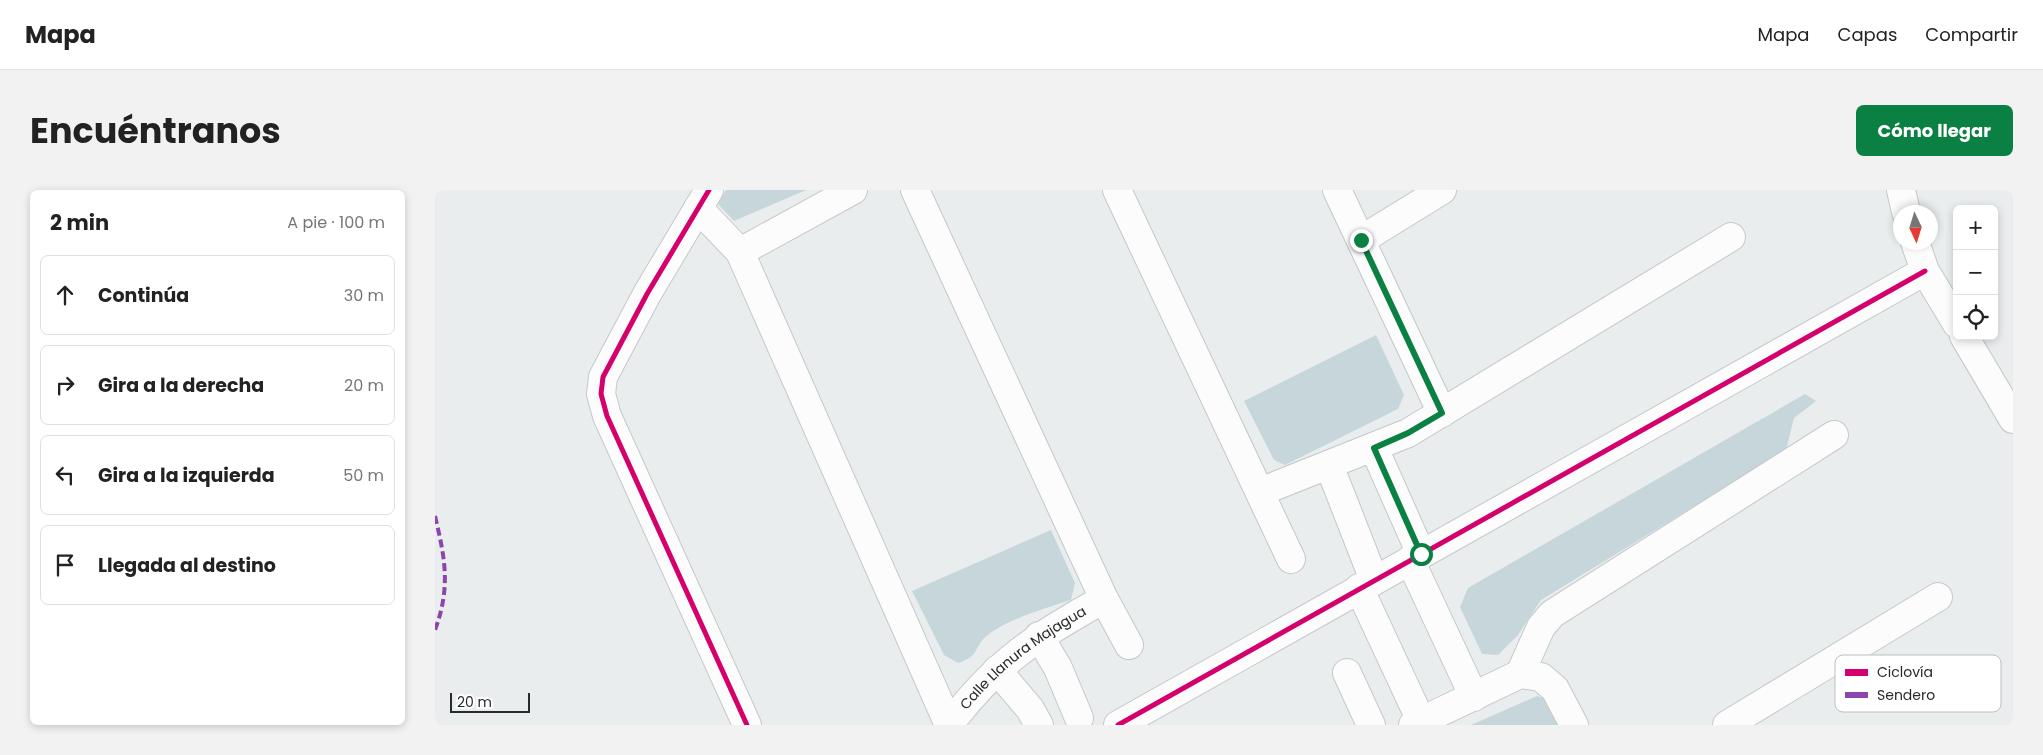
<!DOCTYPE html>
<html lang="es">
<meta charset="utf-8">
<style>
:root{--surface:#fff;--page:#f2f2f2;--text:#222;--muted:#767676;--line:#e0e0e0;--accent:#0b8043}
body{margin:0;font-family:Poppins,sans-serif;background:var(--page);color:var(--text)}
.controls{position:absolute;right:15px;top:15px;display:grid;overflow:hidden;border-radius:8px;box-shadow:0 2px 8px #0003}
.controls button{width:45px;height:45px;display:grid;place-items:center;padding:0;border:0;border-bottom:1px solid var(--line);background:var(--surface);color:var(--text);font:25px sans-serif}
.compass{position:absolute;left:1458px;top:15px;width:45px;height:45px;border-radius:50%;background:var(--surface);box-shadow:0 2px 8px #0003;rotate:176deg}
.scale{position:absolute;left:15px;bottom:12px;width:80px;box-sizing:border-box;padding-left:5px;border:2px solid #272a2b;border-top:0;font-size:14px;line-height:18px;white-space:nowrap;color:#272a2b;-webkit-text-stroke:4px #fff;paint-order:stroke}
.stop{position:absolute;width:15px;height:15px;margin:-11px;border:4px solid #0b8043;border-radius:50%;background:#fff}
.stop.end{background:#0b8043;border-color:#fff;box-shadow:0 1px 5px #0008}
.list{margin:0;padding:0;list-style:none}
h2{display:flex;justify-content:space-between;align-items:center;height:65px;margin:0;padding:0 20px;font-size:21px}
h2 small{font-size:16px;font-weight:400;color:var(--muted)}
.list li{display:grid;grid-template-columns:32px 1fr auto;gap:15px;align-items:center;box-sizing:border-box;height:80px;margin:0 10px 10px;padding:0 10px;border:1px solid var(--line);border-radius:8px}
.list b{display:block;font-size:19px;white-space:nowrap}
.list em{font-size:16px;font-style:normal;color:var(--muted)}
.icon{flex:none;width:28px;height:28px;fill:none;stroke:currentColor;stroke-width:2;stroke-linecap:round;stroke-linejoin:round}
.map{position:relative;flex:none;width:1578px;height:535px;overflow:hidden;border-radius:8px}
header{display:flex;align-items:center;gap:30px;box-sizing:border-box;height:70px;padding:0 25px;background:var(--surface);border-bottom:1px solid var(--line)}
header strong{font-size:24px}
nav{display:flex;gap:28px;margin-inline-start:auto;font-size:18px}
.intro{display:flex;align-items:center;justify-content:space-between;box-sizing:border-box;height:120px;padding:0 30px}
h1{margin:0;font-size:35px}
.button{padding:12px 22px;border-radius:8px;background:var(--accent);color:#fff;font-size:18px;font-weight:700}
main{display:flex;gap:30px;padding:0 30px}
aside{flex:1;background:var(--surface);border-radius:8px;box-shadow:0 2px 8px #0003}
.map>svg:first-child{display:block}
.green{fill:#c6d6db}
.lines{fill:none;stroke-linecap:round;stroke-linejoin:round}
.minor-casing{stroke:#c5c8c9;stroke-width:30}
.minor{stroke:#fcfcfc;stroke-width:28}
.quiet{stroke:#8e44ad;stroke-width:4;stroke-dasharray:8 4;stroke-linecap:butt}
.cycleway-casing{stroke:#fff;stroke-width:8}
.cycleway{stroke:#d6006c;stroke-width:5}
.route{stroke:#0b8043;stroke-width:6}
.labels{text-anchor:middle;stroke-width:5;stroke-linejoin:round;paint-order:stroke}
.street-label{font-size:14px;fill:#272a2b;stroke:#fff}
.key{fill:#fff;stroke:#bebfbf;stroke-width:1}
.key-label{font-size:14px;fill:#272a2b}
</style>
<header>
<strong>Mapa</strong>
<nav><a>Mapa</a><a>Capas</a><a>Compartir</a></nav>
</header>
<div class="intro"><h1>Encuéntranos</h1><a class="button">Cómo llegar</a></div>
<main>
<aside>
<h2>2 min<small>A pie · 100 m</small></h2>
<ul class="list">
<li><svg class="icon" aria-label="ahead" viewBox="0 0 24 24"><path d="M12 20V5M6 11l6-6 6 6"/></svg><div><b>Continúa</b></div><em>30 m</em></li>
<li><svg class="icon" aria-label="right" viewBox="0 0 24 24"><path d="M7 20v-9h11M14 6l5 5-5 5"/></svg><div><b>Gira a la derecha</b></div><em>20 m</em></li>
<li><svg class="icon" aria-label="left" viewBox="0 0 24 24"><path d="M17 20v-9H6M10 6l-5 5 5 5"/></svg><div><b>Gira a la izquierda</b></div><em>50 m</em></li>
<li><svg class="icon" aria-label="arrive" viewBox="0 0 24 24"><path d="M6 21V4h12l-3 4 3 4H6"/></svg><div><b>Llegada al destino</b></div></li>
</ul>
</aside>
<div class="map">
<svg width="1578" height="535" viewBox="0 0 1578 535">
<rect width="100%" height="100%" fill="#e9edee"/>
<g class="green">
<polygon points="291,0 371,0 299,31 283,14"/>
<polygon points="941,145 969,205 963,219 850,275 839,270 809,211"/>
<polygon points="1370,204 1381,211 1359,228 1351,260 1106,410 1083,445 1063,465 1047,464 1025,417 1033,398"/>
<path d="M616,340l24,53 -4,17c-25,8 -63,19 -83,35 -15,11 -7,21 -30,28l-14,-8 -32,-64z"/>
<polygon points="1102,506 1112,509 1123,535 1036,535"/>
</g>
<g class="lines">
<g class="minor-casing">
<g id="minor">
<polyline points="274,0 212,104 168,187 166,204 172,226 312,535"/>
<polyline points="480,0 669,409 694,455"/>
<polyline points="682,0 856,369"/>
<polyline points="902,0 1007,223"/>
<polyline points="1466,0 1471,22"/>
<polyline points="263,18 305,62 514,535"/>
<polyline points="926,50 1007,0"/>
<polyline points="1480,52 1490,81 1522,134"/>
<polyline points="305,62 418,0"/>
<polyline points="1529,146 1578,229"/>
<polyline points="939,258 986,364"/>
<polyline points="894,275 939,390"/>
<polyline points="825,302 973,243 1296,47"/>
<polyline points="975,370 1039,507"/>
<polyline points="924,398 986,531"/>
<polyline points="604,446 623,478 644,528"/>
<polyline points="562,480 595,519 604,535"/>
<polyline points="912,483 936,535"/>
<polyline points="1085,484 1106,437 1117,424 1399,245"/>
<path id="s1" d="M514,535c47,-63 88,-89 155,-126"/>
<polyline points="683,535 1490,81"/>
<polyline points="978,535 1085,484 1106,487 1120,499 1139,535"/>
<polyline points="1292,535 1503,407"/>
</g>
</g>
<use href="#minor" class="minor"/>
<path class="quiet" d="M0,326c10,42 16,71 0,114"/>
<g class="cycleway-casing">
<g id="cycleway">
<polyline points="274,0 212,104 168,187 166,204 172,226 312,535"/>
<polyline points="683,535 1490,81"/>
</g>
</g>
<use href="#cycleway" class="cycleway"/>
</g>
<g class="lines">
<polyline class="route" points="926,50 1007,223 973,243 939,258 986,364"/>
</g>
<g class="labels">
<g class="street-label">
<text dy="5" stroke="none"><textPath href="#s1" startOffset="101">Calle Llanura Majagua</textPath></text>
</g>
</g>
<rect x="1400" y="465" width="166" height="57" rx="8" class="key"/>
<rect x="1410" y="479" width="23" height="7" fill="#d6006c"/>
<rect x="1410" y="502" width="23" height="6" fill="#8e44ad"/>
<g class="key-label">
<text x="1442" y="487">Ciclovía</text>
<text x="1442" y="510">Sendero</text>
</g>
</svg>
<div class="controls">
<button>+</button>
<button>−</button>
<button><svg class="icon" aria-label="locate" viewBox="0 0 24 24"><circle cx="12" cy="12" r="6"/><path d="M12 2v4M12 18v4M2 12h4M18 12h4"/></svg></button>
</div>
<svg class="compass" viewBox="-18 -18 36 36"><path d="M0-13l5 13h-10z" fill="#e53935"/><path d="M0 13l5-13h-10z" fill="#767676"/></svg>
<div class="scale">20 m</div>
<div class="stop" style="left:986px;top:364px"></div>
<div class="stop end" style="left:926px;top:50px"></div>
</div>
</main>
